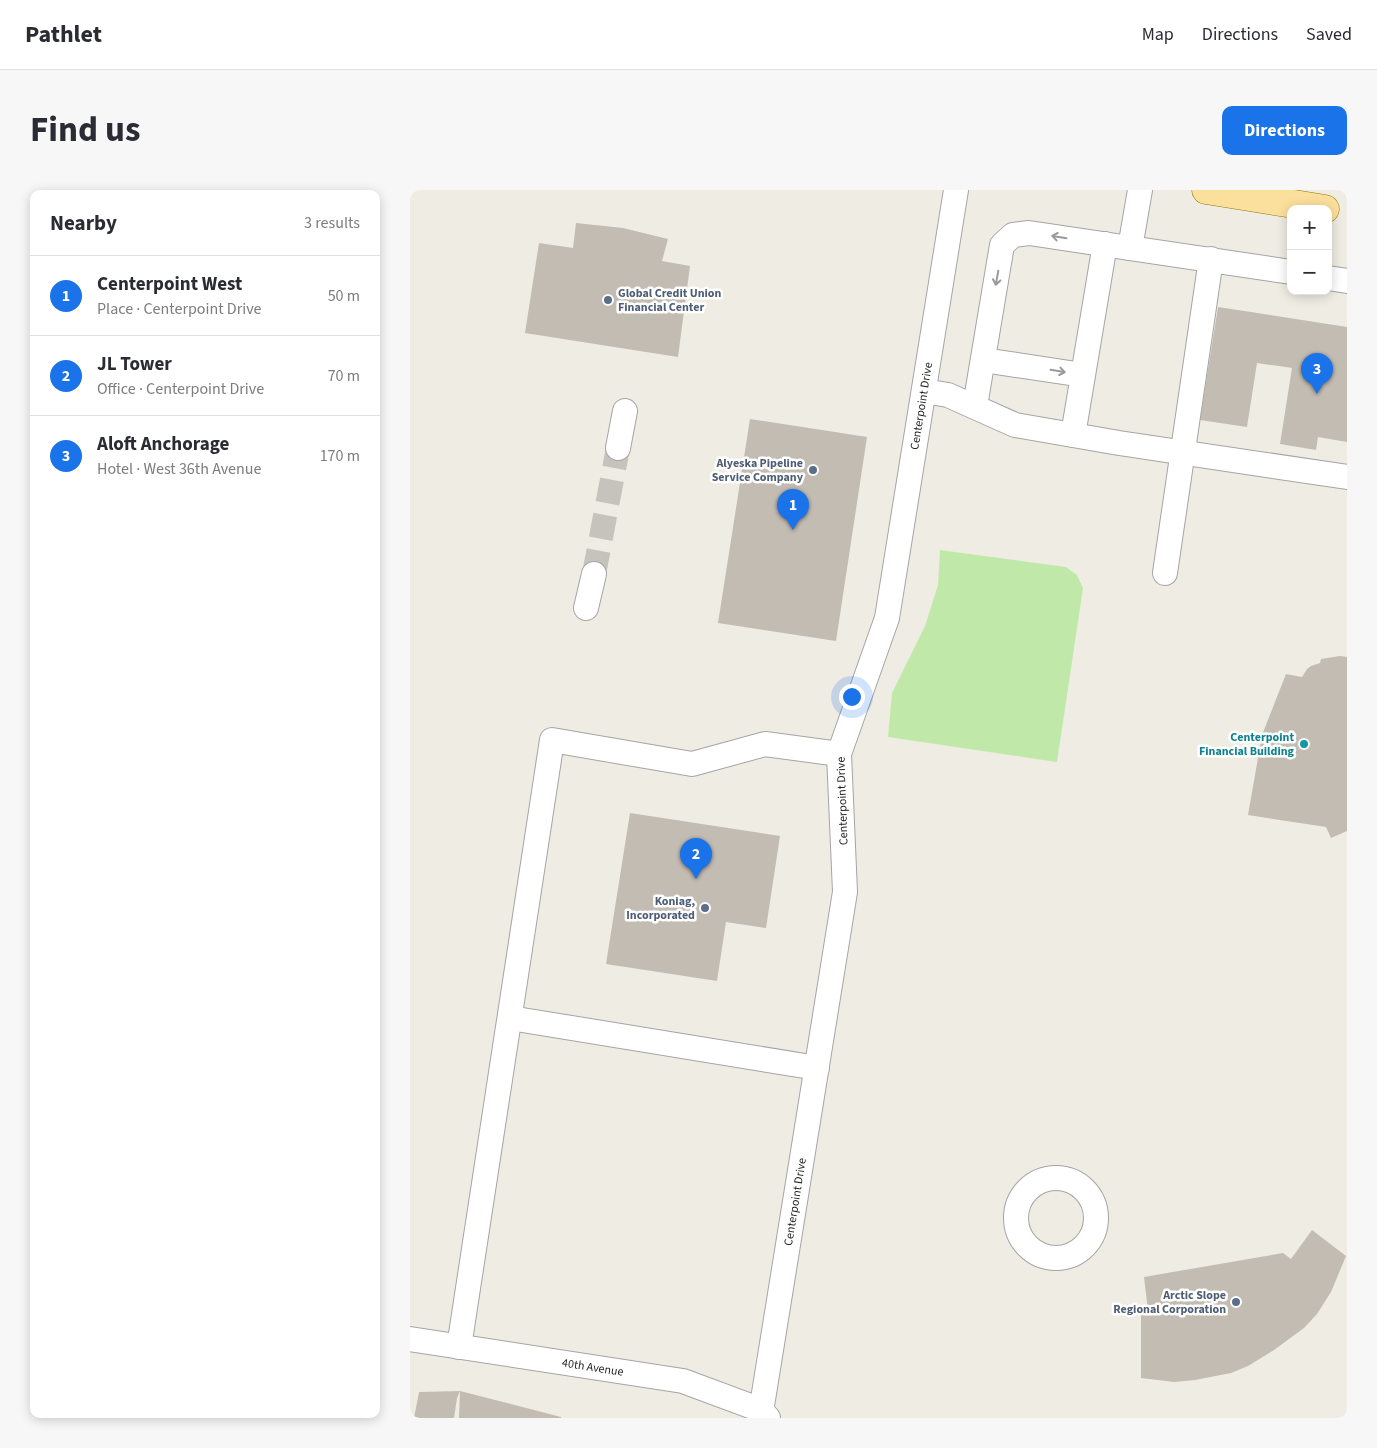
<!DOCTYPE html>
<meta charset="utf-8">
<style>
:root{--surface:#fff;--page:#f7f7f7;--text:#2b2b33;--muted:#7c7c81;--line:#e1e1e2;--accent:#1a73e8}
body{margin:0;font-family:"Source Sans 3",sans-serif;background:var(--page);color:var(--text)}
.controls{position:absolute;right:15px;top:15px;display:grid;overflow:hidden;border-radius:10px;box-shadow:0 2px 12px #0003}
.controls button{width:45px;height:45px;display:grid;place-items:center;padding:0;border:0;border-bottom:1px solid var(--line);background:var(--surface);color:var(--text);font:25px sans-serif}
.you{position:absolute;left:441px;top:506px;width:18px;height:18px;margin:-12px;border:4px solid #fff;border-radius:50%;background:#1a73e8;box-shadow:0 0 0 8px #1a73e833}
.badge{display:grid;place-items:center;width:32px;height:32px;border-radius:50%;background:var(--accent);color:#fff;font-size:16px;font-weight:700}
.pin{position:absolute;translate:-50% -41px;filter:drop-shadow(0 1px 2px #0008)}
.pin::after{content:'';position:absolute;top:26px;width:18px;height:15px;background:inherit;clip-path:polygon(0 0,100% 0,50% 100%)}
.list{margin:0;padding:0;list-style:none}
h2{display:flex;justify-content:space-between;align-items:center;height:65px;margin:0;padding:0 20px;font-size:21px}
h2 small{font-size:16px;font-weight:400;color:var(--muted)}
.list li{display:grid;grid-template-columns:32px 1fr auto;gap:15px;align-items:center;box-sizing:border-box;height:80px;padding:0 20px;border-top:1px solid var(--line)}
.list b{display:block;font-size:19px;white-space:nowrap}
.list p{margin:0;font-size:16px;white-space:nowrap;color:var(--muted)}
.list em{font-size:16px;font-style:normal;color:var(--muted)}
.map{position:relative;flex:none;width:937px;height:1228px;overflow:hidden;border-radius:10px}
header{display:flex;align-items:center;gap:30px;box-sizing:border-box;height:70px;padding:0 25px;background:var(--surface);border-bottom:1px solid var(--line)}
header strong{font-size:24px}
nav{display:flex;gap:28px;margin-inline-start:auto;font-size:18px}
.intro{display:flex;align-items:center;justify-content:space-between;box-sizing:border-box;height:120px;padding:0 30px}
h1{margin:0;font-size:35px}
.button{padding:12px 22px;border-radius:10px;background:var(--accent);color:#fff;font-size:18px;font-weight:700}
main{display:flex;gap:30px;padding:0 30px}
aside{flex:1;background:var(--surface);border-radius:10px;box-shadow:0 2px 12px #0003}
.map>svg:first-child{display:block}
.grass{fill:#c0e9a9}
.building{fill:#c3bcb3}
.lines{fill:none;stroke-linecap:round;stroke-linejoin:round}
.minor-tunnel{stroke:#c5c3bc;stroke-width:24;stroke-dasharray:24 12;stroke-linecap:butt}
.minor-casing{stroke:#a5a5a5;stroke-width:26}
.major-casing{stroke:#967901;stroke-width:29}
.minor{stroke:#fff;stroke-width:24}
.major{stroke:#fbdf9c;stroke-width:28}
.oneway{stroke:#9a9a9a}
.service-dot{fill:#5c6f8a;stroke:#fff;stroke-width:2}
.culture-dot{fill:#0f9aa8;stroke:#fff;stroke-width:2}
.labels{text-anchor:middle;stroke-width:5;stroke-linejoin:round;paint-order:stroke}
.service-label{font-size:12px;font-weight:bold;fill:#4e5e75;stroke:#fff;text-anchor:end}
.street-label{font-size:12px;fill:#1e1e1e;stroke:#fff}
.culture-label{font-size:12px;font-weight:bold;fill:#0d838f;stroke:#fff;text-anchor:end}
</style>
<header>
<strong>Pathlet</strong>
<nav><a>Map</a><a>Directions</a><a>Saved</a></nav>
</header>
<div class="intro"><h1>Find us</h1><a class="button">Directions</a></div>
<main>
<aside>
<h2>Nearby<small>3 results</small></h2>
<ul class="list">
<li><span class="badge">1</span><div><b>Centerpoint West</b><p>Place · Centerpoint Drive</p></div><em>50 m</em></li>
<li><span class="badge">2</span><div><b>JL Tower</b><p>Office · Centerpoint Drive</p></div><em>70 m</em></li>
<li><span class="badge">3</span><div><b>Aloft Anchorage</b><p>Hotel · West 36th Avenue</p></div><em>170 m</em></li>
</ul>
</aside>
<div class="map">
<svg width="937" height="1228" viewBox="0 0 937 1228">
<rect width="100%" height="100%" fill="#efece3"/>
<polygon class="grass" points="530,360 656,377 667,385 673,398 647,572 478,547 482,503 515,436 528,395"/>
<g class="building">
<polygon points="166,33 213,38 258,49 252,71 280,76 268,167 115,143 129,53 163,58"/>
<polygon points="808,117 937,137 937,252 908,247 906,260 870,254 882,178 847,173 837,237 790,230"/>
<polygon points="340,229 457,247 426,451 308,433"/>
<polygon points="930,466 937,467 937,641 921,648 916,637 838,625 852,545 876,484 892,487 897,479 901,476 910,473 911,469"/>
<polygon points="220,623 370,646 356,738 316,732 307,791 196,774"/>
<polygon points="902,1040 936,1066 921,1102 907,1124 894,1138 864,1160 838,1176 821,1183 785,1190 764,1192 731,1188 731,1122 738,1121 734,1087 873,1063 881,1069"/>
<polygon points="50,1201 47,1208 44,1228 4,1228 9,1202"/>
<polygon points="50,1201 151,1227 151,1228 49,1228"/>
</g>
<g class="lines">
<polyline class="minor-tunnel" points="184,384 208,258"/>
<g class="minor-casing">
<g id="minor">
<polyline points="720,58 730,0"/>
<polyline points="918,88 937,91"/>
<polyline points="573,170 673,185"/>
<polyline points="514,201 538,205 605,235 709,253 937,287"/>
<polyline points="565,216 592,55 603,45 619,43 881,82"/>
<polyline points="663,245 695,54"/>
<polyline points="208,258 215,221"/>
<polyline points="755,383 801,69"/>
<polyline points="176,418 184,384"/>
<polyline points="100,828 407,878"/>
<circle cx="646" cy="1028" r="40"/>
<path id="s1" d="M0,1149l273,42 78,29 7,8"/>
<polyline points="49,1157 142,550 282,574 355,554 429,564"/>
<path id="s2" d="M350,1228l85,-526 -6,-138 48,-136 69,-428"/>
</g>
</g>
<g class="major-casing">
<polyline id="major" points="796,0 915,19"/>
</g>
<use href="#minor" class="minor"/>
<use href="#major" class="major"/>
</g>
<defs><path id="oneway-shaft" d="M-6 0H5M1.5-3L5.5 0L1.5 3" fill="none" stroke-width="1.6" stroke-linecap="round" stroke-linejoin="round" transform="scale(1.25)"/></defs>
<g class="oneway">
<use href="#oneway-shaft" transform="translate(649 47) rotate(-171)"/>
<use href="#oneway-shaft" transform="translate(587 88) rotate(100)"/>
<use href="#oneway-shaft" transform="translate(648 181) rotate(9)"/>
</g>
<g class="service-dot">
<circle cx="198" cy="110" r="5"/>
<circle cx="403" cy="280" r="5"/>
<circle cx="295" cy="718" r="5"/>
<circle cx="826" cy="1112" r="5"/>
</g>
<circle class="culture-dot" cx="894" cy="554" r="5"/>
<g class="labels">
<g class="service-label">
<text x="208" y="107" text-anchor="start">Global Credit Union<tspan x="208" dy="14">Financial Center</tspan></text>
<text x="393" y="277">Alyeska Pipeline<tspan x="393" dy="14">Service Company</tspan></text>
<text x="285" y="715">Koniag,<tspan x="285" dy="14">Incorporated</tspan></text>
<text x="816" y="1109">Arctic Slope<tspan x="816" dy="14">Regional Corporation</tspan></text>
</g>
<g class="street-label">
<text dy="4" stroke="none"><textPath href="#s2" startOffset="1030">Centerpoint Drive</textPath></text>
<text transform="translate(432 611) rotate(-92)" y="4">Centerpoint Drive</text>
<text dy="4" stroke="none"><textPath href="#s2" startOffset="219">Centerpoint Drive</textPath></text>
<text dy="4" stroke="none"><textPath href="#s1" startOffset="185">40th Avenue</textPath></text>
</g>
<g class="culture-label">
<text x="884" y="551">Centerpoint<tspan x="884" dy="14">Financial Building</tspan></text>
</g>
</g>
</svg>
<div class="controls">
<button>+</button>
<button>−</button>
</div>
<div class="you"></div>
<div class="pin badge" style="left:383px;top:340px">1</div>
<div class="pin badge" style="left:286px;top:689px">2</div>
<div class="pin badge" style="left:907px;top:204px">3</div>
</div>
</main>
